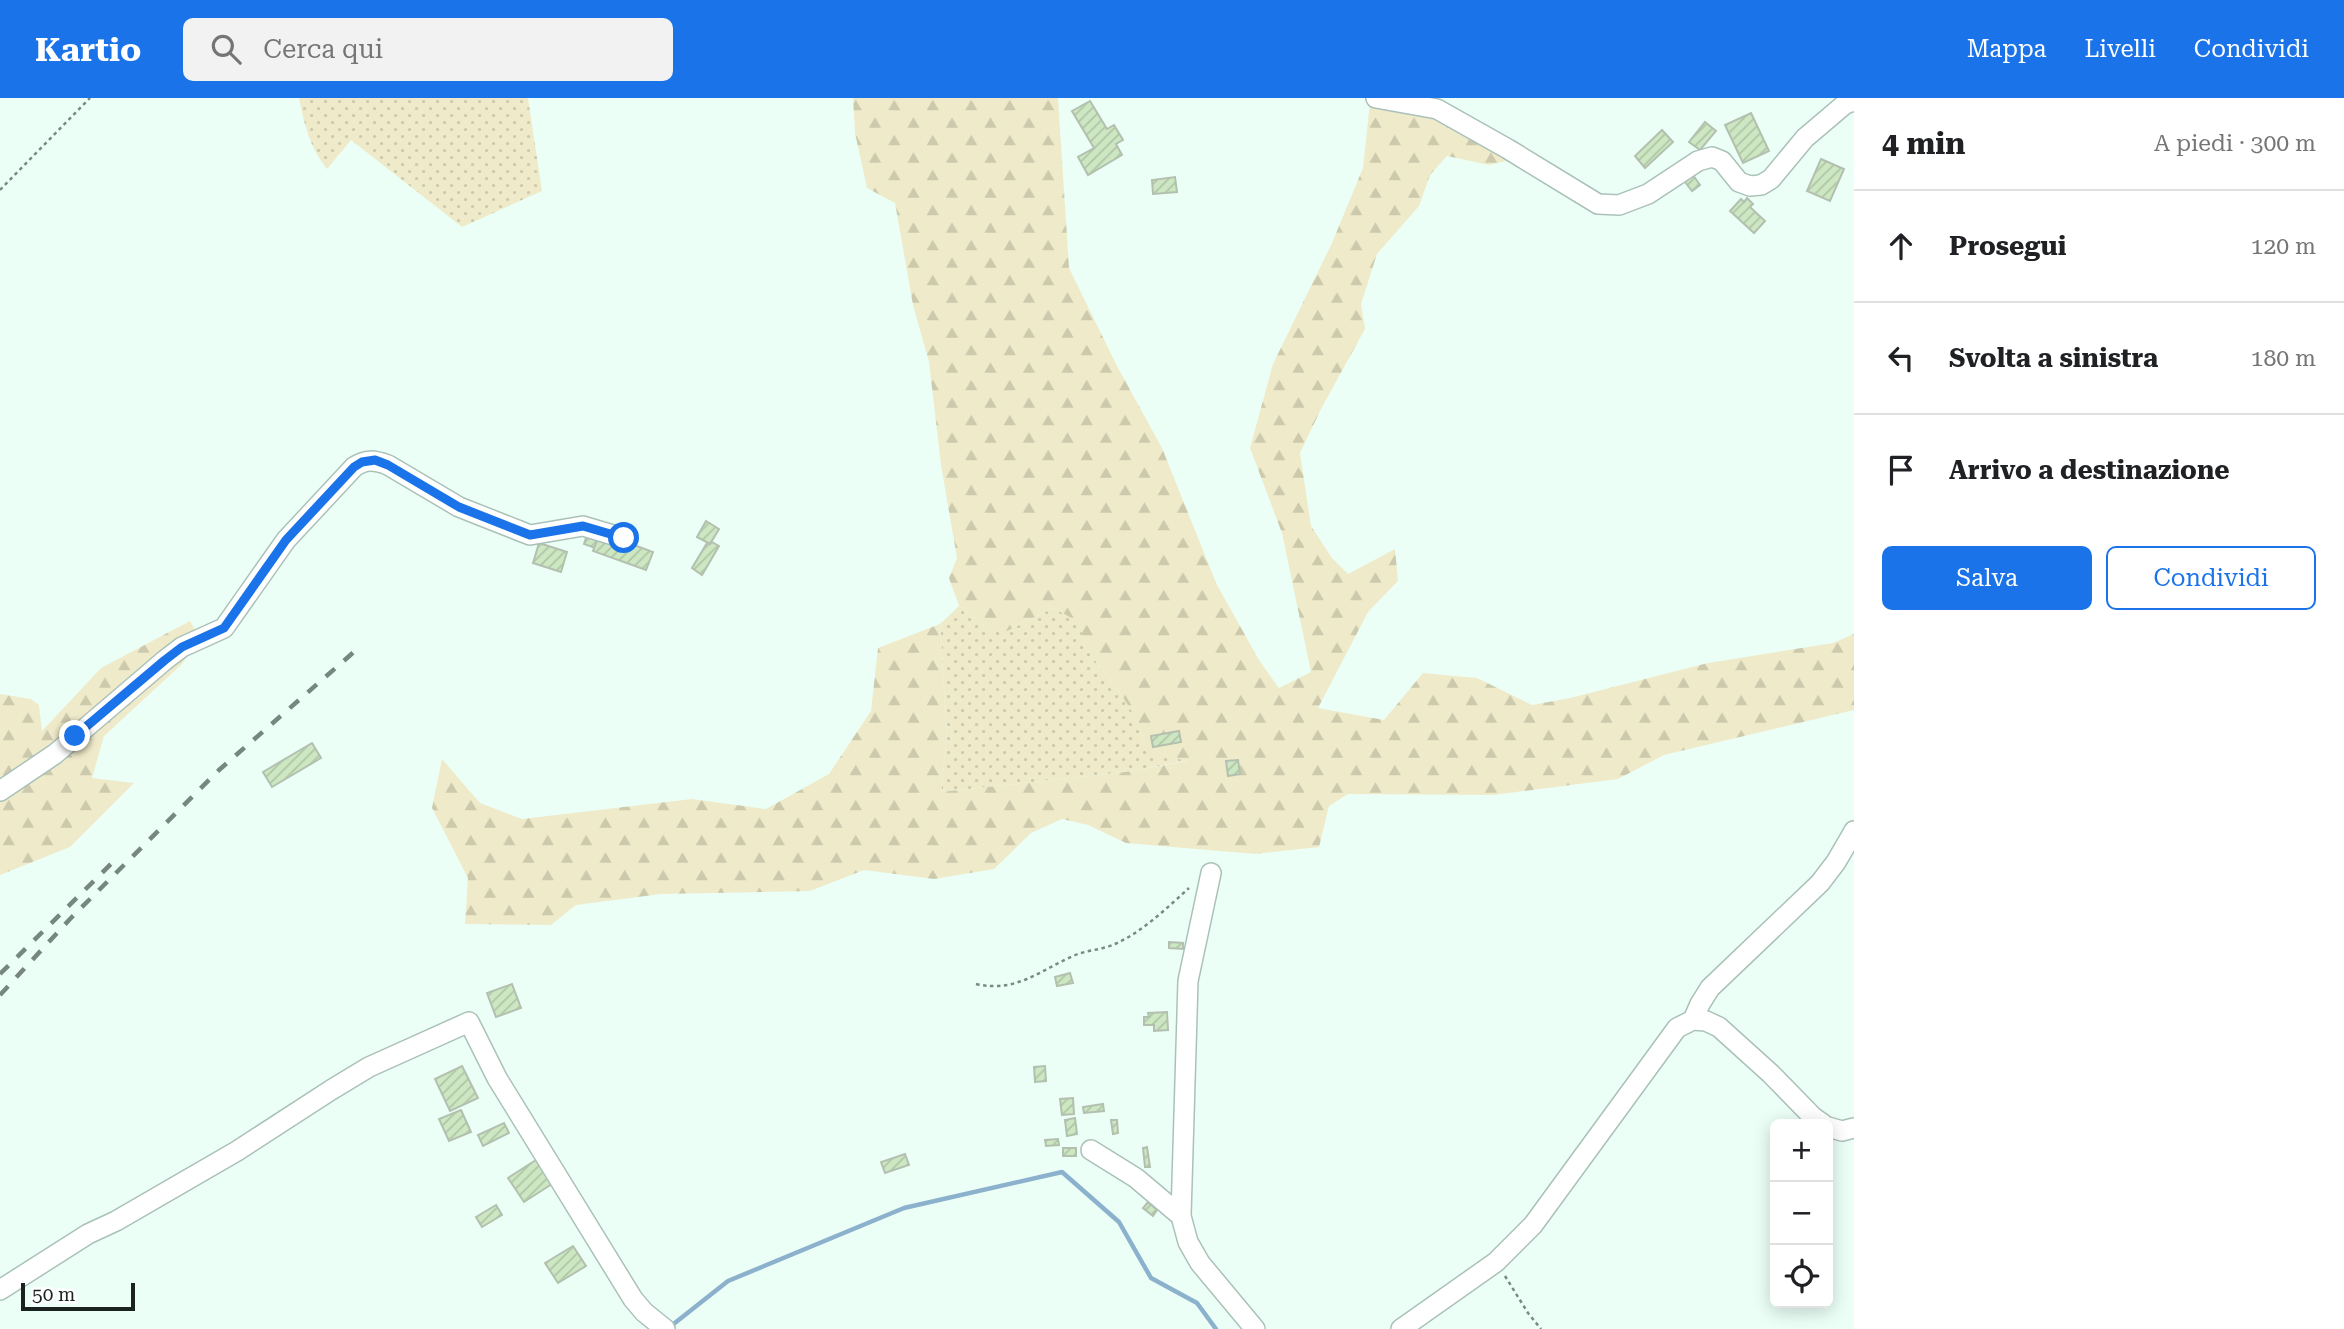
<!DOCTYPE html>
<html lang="it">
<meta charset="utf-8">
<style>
:root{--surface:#fff;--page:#f2f2f2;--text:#202124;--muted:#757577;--line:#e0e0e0;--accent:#1a73e8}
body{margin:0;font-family:"Roboto Serif",serif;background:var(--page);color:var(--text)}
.controls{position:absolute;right:21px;bottom:21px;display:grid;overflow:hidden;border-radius:10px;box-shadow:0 4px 18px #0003}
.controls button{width:63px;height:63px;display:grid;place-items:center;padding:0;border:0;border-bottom:2px solid var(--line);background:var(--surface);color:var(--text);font:35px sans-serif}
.scale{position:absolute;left:21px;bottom:18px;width:114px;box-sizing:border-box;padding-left:7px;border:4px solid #1a2320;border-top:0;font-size:19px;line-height:24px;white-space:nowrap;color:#1a2320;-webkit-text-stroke:5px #fff;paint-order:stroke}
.stop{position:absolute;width:21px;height:21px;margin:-16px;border:5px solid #1a73e8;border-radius:50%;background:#fff}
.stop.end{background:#1a73e8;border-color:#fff;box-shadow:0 2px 7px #0008}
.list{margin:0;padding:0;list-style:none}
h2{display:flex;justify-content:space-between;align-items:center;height:91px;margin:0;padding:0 28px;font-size:30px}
h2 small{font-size:23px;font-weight:400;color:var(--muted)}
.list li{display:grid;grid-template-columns:46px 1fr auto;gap:21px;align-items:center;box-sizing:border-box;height:112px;padding:0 28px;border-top:2px solid var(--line)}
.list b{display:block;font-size:26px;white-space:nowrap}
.list em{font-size:23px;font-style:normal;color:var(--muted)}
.actions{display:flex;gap:14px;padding:21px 28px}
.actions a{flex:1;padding:16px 0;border:2px solid var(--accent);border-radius:10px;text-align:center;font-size:24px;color:var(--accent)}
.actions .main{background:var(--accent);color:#fff}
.icon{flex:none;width:38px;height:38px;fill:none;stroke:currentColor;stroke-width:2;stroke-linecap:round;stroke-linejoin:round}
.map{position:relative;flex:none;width:1854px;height:1231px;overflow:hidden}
header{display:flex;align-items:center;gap:42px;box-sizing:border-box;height:98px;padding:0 35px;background:var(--accent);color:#fff}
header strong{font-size:33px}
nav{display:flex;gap:38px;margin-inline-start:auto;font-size:24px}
.search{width:490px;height:63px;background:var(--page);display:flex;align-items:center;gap:18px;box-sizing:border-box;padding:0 24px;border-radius:10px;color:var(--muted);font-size:26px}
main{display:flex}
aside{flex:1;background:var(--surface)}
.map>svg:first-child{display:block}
.grass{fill:url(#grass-dots)}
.forest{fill:url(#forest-firs)}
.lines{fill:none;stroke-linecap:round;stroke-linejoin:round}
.stream{stroke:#8cb1cc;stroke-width:4.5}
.building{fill:url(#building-hatch);stroke:#b4c0af;stroke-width:2}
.minor-casing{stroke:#aac1b9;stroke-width:22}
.path{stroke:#7b8984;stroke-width:2.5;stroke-dasharray:3.5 3.5;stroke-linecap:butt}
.minor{stroke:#fff;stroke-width:19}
.rail{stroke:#788681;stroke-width:4.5;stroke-dasharray:12 12;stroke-linecap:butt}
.route{stroke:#1a73e8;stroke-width:9}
</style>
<header>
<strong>Kartio</strong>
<div class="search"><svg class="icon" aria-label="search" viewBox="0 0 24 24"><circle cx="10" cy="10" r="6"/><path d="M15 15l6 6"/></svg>Cerca qui</div>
<nav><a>Mappa</a><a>Livelli</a><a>Condividi</a></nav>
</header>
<main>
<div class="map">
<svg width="1854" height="1231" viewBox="0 0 1854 1231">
<defs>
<pattern id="grass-dots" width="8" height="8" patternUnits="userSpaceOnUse" patternTransform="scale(1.75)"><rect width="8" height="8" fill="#efebca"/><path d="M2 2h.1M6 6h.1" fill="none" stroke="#ccc9ad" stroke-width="1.8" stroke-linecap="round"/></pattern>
<pattern id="forest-firs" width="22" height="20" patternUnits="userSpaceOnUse" patternTransform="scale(1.75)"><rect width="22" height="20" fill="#efebca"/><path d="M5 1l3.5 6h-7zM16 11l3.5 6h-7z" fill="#ccc9ad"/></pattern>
<pattern id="building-hatch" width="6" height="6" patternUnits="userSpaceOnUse" patternTransform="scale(1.75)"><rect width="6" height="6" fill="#cde7c2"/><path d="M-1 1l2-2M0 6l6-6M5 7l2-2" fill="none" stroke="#afc6a6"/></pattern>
</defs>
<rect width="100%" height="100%" fill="#ebfff7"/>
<g class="grass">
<path d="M299,0h229l14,93 -80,36 -111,-87 -24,29c-17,-21 -23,-45 -28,-71z"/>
<polygon points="959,508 991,533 1007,533 1053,510 1082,525 1084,548 1120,595 1137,621 1144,647 1191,662 1125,674 941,694 947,637 940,526"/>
</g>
<g class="forest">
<polygon points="853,0 1058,0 1069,170 1118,270 1162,350 1217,487 1259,562 1279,590 1311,574 1282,435 1250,350 1273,266 1332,145 1363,70 1370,4 1427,14 1515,61 1489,67 1447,58 1430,77 1419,108 1377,156 1361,206 1365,231 1321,311 1300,355 1311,428 1332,460 1348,476 1395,451 1398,483 1368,514 1318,610 1384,622 1423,575 1477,580 1532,607 1570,600 1708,565 1833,545 1854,536 1854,612 1664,657 1618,681 1493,697 1348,696 1329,708 1319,749 1255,756 1126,745 1088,727 1062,721 1031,735 994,771 934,781 864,772 810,793 661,796 576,807 551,827 465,826 468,780 432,710 442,661 480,705 522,721 692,701 766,711 829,676 871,613 878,550 940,526 947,637 941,694 1125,674 1188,663 1153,656 1144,647 1137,621 1120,595 1084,548 1081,525 1053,510 1007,533 991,533 959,508 949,480 957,460 941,367 929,264 913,207 895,105 867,90 855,35"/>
<polygon points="190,523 200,541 182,566 104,638 92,680 134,685 70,749 0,777 0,596 31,601 39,607 42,633 101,570"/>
</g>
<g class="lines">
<polyline class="stream" points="671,1228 728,1183 904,1110 1062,1074 1119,1124 1151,1180 1197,1205 1216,1231"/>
</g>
<g class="building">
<polygon points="1090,3 1107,31 1114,27 1123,42 1116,46 1122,57 1088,77 1078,59 1094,50 1072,13"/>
<polygon points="1751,15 1769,53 1743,65 1725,27"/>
<polygon points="1705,24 1716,33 1700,52 1689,44"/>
<polygon points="1662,32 1673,44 1645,70 1635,58"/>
<polygon points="1821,61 1844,71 1830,103 1807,93"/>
<polygon points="1693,77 1700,87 1692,93 1685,84"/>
<polygon points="1175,79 1177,94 1153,96 1152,82"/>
<polygon points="1747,100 1753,106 1750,109 1765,123 1754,135 1730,113 1741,101 1744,104"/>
<polygon points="706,423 719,431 710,446 697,439"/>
<polygon points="587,437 598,441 595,450 584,446"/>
<polygon points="599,438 632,450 634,447 653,454 646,472 593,453"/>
<polygon points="712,444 719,448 702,477 692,470 707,445 710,446"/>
<polygon points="539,445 567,454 561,474 533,465"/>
<polygon points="1179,633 1181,644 1153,649 1151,638"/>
<polygon points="312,645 321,660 272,689 263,674"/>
<polygon points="1238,662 1240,676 1228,678 1226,663"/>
<polygon points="1169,844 1183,845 1183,851 1169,850"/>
<polygon points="1070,875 1073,885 1057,888 1055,879"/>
<polygon points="512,886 521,910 496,919 487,895"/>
<polygon points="1167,914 1168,932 1154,933 1154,927 1144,927 1144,919 1149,919 1148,915"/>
<polygon points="462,968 478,1000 450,1013 435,981"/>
<polygon points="1045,968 1046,983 1035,984 1034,969"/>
<polygon points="1073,1000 1074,1016 1062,1017 1060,1001"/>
<polygon points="1103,1006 1104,1013 1084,1015 1083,1009"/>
<polygon points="461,1012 471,1034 449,1043 439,1021"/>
<polygon points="1075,1020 1077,1036 1067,1038 1065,1022"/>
<polygon points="1111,1022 1117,1022 1118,1035 1113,1036"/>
<polygon points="504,1025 509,1035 483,1048 478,1037"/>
<polygon points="1058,1041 1059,1047 1046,1048 1045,1042"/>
<polygon points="1147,1049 1150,1069 1145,1069 1143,1050"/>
<rect x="1063" y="1050" width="13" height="8"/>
<polygon points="905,1056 909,1067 885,1075 881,1064"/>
<polygon points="539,1060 555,1084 524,1104 508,1080"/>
<polygon points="1148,1104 1157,1112 1153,1118 1143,1110"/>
<polygon points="496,1107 502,1117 482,1129 476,1119"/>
<polygon points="573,1148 586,1168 558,1185 545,1165"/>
</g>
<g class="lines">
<g class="minor-casing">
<g id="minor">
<polyline points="1376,0 1437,11 1508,51 1598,106 1619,107 1648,96 1698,63 1712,59 1722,63 1739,84 1750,88 1761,87 1771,81 1805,40 1845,6 1854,3"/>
<path d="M0,693l55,-37 110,-94 17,-13 42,-19 62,-88 68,-73c12,-8 20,-7 34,-2l71,42 71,28 53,-9 40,12"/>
<polyline points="1211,775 1188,883 1181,1118 1188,1144 1200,1165 1255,1231"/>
<polyline points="1693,922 1700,906 1710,890 1820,785 1836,764 1854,733"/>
<polyline points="1828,1029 1842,1033 1854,1030"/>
<polyline points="1091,1052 1136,1080 1181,1118"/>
<polyline points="0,1192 88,1136 116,1123 237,1053 331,992 369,969 469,924 497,980 633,1201 644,1214 665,1231"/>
<polyline points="1401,1231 1496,1164 1533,1127 1677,930 1693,922 1706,923 1719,929 1771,976 1813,1019 1823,1026"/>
</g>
</g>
<g class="path">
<polyline points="0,92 90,0"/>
<path d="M976,886c40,9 63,-13 97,-28 13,-6 29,-6 42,-12 27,-12 52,-36 74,-56"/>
<polyline points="1505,1178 1528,1215 1541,1231"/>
</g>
<use href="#minor" class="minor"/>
<g class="rail">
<polyline points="0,876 119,758"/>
<polyline points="0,897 70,821 219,672 355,553"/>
</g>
</g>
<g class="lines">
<polyline class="route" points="75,638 165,562 182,549 224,530 286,442 354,369 362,364 375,362 388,367 459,409 530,437 583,428 624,440"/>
</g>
</svg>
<div class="controls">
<button>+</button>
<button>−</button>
<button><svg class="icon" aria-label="locate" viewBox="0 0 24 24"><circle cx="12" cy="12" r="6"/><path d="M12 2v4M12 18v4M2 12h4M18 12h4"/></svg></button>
</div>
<div class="scale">50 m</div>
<div class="stop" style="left:624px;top:440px"></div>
<div class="stop end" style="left:75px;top:638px"></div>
</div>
<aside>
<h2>4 min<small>A piedi · 300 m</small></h2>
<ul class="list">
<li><svg class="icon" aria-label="ahead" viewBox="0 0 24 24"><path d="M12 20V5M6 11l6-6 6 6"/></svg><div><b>Prosegui</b></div><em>120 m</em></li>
<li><svg class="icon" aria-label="left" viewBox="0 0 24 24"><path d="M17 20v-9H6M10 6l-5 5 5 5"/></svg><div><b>Svolta a sinistra</b></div><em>180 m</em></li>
<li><svg class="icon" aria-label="arrive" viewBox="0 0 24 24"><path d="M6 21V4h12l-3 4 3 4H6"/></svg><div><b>Arrivo a destinazione</b></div></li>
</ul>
<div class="actions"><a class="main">Salva</a><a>Condividi</a></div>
</aside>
</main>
